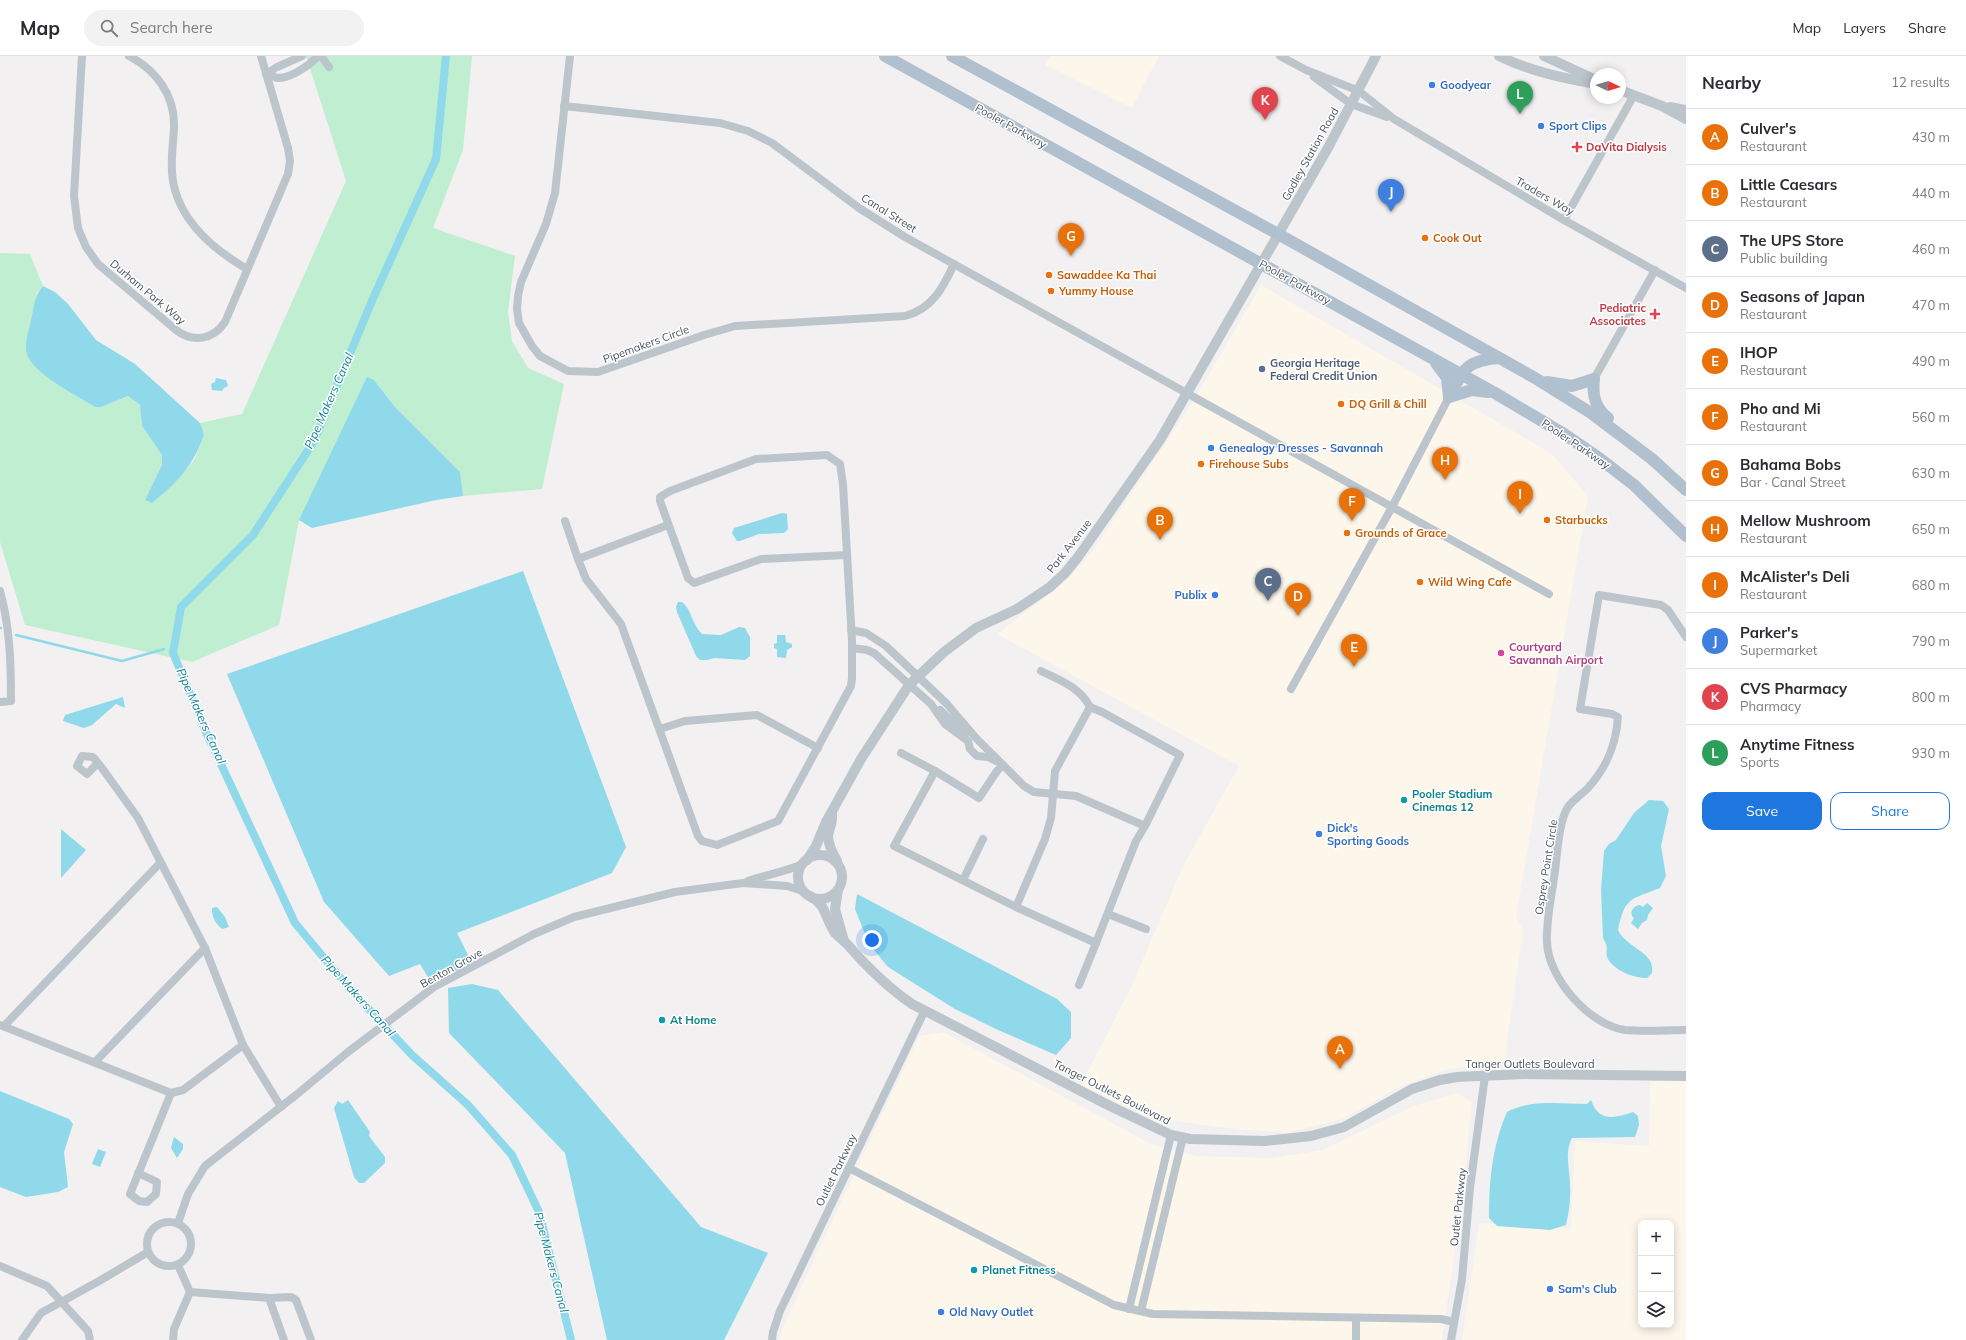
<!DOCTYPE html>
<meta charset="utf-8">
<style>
:root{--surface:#fff;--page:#f2f2f3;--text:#2b2b33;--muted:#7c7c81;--line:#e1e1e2;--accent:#1e77de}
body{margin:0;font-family:Mulish,sans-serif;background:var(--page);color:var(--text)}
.controls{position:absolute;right:12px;bottom:12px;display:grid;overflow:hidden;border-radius:8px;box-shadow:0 2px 10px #0003}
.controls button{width:36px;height:36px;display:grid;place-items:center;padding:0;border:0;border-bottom:1px solid var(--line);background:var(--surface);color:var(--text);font:20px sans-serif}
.compass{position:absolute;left:1590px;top:12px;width:36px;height:36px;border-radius:50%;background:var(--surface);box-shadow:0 2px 10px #0003;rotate:94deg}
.you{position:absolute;left:872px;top:884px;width:14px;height:14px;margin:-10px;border:3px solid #fff;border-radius:50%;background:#1a73e8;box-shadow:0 0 0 6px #1a73e833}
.badge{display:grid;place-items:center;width:26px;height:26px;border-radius:50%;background:var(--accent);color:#fff;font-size:13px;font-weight:700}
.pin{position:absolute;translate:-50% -33px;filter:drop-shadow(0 1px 2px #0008)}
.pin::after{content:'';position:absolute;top:21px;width:14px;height:12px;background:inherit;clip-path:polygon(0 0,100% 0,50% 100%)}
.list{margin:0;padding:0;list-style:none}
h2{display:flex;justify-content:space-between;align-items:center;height:52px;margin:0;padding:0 16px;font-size:17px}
h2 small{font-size:13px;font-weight:400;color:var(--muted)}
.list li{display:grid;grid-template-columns:26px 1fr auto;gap:12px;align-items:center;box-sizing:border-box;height:56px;padding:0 16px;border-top:1px solid var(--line)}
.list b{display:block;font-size:15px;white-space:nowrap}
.list p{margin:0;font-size:13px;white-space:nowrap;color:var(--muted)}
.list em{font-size:13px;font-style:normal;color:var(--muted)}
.actions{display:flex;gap:8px;padding:12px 16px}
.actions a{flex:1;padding:9px 0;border:1px solid var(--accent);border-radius:12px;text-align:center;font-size:14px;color:var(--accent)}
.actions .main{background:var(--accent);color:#fff}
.icon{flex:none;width:22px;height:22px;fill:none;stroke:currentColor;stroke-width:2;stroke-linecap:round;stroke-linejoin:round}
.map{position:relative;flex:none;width:1686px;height:1284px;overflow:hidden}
header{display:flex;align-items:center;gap:24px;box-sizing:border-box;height:56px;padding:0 20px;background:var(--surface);border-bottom:1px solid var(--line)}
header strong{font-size:19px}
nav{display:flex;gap:22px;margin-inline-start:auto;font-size:14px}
.search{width:280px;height:36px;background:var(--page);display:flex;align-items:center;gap:10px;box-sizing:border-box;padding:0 14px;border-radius:22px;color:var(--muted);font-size:15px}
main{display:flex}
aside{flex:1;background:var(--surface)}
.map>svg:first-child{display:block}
.commercial{fill:#fcf6eb;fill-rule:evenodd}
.green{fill:#c0eed1}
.water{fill:#8fd9ea}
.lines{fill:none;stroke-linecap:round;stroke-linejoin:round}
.stream{stroke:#8fd9ea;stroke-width:2.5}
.canal{stroke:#8fd9ea;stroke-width:8}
.minor{stroke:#bcc5cc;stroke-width:8}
.tertiary{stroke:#bcc5cc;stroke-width:10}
.primary{stroke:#b1c0ce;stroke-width:12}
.shop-dot{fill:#3f7fe0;stroke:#fff;stroke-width:1.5}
.health-dot{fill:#e0444e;stroke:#fff;stroke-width:1.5}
.food-dot{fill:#e8710a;stroke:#fff;stroke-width:1.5}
.service-dot{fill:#5c6f8a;stroke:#fff;stroke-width:1.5}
.hotel-dot{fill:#d1479c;stroke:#fff;stroke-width:1.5}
.culture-dot{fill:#0f9aa8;stroke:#fff;stroke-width:1.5}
.labels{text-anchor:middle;stroke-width:3;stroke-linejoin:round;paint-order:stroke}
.shop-label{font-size:11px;font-weight:bold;fill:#366cbe;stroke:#fff;text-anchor:start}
.street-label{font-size:11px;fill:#48545d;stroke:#fff}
.health-label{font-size:11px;font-weight:bold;fill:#be3a42;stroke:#fff;text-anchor:start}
.food-label{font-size:11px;font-weight:bold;fill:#c56008;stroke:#fff;text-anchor:start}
.service-label{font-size:11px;font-weight:bold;fill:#4e5e75;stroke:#fff;text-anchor:start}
.hotel-label{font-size:11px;font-weight:bold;fill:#b23c85;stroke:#fff;text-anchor:start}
.culture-label{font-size:11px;font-weight:bold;fill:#0d838f;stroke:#fff;text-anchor:start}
.water-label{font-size:12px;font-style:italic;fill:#108099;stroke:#fff}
</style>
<header>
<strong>Map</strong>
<div class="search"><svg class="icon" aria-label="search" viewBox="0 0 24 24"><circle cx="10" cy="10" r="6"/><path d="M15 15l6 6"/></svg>Search here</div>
<nav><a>Map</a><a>Layers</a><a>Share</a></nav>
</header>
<main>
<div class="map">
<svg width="1686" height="1284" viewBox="0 0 1686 1284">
<rect width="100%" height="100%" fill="#f2f0f0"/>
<g class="commercial">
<polygon points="1050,0 1159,0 1132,52 1045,9"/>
<polygon points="1261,229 1551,397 1588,440 1516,861 1523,874 1504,1006 1448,1013 1397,1032 1343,1063 1286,1077 1217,1071 1148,1061 1081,1029 1131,931 1183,810 1239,710 997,578 1069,522 1094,493 1193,346"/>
<polygon points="943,976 1151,1088 1197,1100 1273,1102 1323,1094 1413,1050 1457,1037 1472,1046 1459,1166 1442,1284 779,1284 784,1268 919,980"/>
<path d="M1650,1025h36v259h-224l17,-117 92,5 4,-87 74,5zM1641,1167h30v102h-30z"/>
</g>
<polygon class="green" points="306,0 472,0 463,94 433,172 515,200 508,255 512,285 528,312 564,328 542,433 463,440 460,416 395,351 374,324 299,464 279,569 192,606 25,569 0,486 0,197 30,198 43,230 37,236 27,285 63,331 95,351 101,351 128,340 140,349 142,370 162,399 162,409 145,444 152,447 179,422 194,404 204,378 200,367 242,358 346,125"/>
<g class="water">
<path d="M43,230l12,6 13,12 28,36 39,24 65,59 4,11c-10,31 -27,49 -52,69l-7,-3 17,-35v-10l-20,-29 -2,-21 -12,-9 -27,11h-6c-17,-11 -62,-33 -68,-53 -3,-10 2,-24 4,-34 3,-12 3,-25 12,-34z"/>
<polygon points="367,321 374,324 395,351 460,416 463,440 436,444 312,472 299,464"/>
<polygon points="216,322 226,324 228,330 224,332 222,335 212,334 211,328 215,326"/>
<polygon points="782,457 787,458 788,473 784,477 759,478 740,485 737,485 732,477 734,472"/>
<polygon points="523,515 626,791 612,817 457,877 472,907 431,926 420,908 389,920 324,846 227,618"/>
<path d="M678,546h4c10,8 10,23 20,32l19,1 18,-8 6,1 5,9v19l-5,4 -31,-2 -7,2h-7l-4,-4 -19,-44 -1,-5z"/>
<polygon points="777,579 785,579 786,586 792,588 792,591 787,594 786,602 777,601 777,593 774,592 774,588 777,587"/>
<polygon points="123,641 125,652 116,648 92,669 84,672 63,665 65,659"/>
<path d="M1649,744l14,1 6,8 -8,37 5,30 -6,12c-29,12 -35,8 -42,42 8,18 38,22 34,43l-5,5c-13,0 -32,-7 -39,-19 -3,-5 0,-11 -2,-15 -1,-2 -2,-4 -3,-6l-2,-48 3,-39 5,-7 7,-4 18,-27z"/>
<polygon points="61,773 86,794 61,822"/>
<polygon points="857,838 1057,943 1071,956 1071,982 1056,999 998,974 955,953 888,911 869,888 855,853"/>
<path d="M1647,847l6,5 -5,7 -1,5 -5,3 -4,6 -7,-6 3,-5 -2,-2c-2,-6 2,-10 8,-11l3,2z"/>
<path d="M217,851l8,10 4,10 -7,2c-6,-5 -11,-13 -10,-21z"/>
<polygon points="472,928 498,934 701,1171 768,1197 724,1284 607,1284 565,1097 449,977 448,932"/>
<polygon points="0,1035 69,1063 73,1068 64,1096 68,1131 58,1136 26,1141 0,1131"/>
<polygon points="348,1044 370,1076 369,1080 385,1101 385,1107 364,1127 359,1127 354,1121 334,1052 338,1045 342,1048"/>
<path d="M1591,1044c8,23 24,18 42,12l5,4 1,9 -4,12 -63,1c-8,15 -2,31 -2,47 1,14 -1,27 -4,40l-16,5 -53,-4 -8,-8c0,-37 3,-71 18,-106 24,-13 53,-8 80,-8z"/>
<polygon points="174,1081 183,1088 183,1093 177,1102 171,1092"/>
<polygon points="98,1093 106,1096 100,1111 92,1108"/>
</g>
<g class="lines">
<g class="stream">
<polyline points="0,572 1,572"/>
<polyline points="16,579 122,605 164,593"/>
</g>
<polyline class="canal" points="446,0 436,103 371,247 314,385 253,479 181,551 173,597 206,676 295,867 349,932 412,999 468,1049 512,1099 539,1156 571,1284"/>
<g class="minor">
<path d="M82,0l-8,140 4,32 8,19 12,17 78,66c17,13 37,10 49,-8l63,-148 2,-13 -2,-13 -27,-92"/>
<path d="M129,0c27,14 46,39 45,71 -1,21 -5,42 1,63 10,36 41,61 72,79"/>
<polyline points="321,0 329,11"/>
<path d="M570,0l-15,137 -9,31 -25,58 -3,14 -1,13 2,14 13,23 8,10 28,15 30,1 106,-37 31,-9 170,-10c27,-7 38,-28 49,-52"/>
<polyline points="1280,0 1306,14 1359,35 1394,63 1564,164 1686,232"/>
<path d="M266,18c4,1 9,4 13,4 12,0 31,-13 39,-22"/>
<polyline points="266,18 277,11 302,0"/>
<polyline points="1314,21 1351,48 1387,61"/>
<polyline points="564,50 720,67 748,75 772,87 859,152 905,181 1549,538"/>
<polyline points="1564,164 1634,39"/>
<polyline points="1594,323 1655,214"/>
<polyline points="565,465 578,503 668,469"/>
<polyline points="578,503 586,523 621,568 698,780 702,785 717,789 778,765 851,630 852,622 852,585 843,428 840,408 827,399 756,403 670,435 660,441 660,445 688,522 694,527 761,503 847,499"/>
<path d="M0,535c10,36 11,72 11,110l-11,1"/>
<polyline points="851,574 866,577 886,590 947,648 976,682 1024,730 1034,736 1076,740 1145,770 1180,699 1102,656 1090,651 1055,715 1051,762 1045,783 1016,851 1096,887 1136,785 1145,770"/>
<path d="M1686,581l-18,-27 -7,-5 -62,-10 -19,114 32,5 6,3c-2,28 -11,50 -30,71 -6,6 -15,12 -20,19 -10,15 -11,53 -14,71 -3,21 -8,43 -7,64 1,36 42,83 78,88 20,2 41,0 61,0"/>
<polyline points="852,592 867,594 874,597 931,648 945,668 968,685 970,693 977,700 988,701 996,705"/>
<path d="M1041,615c18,9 39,16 49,36"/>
<polyline points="1291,633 1392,451 1449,341"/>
<polyline points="940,654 965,678"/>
<polyline points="660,673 685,665 757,659 818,692"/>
<polyline points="901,697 935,715"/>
<polyline points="98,707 87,718 77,710 82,700 93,701 102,712 138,762 205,892 243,989 281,1051"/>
<polyline points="1003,709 997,715 979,742 935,715 894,790 1016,851"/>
<polyline points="963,824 983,783"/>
<path d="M748,825c18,-6 36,-9 55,-17"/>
<polyline points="1108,858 1146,873"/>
<polyline points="1079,929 1096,887"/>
<polyline points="0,969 171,1037 183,1034 243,989"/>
<polyline points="4,970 160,807"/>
<polyline points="95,1006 205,892"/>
<polyline points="849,1112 1114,1249 1153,1258 1441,1263 1454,1266"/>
<polyline points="138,1117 157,1126 156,1138 147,1146 139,1145 130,1138 171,1037"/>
<circle cx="169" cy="1188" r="22"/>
<polyline points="178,1167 188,1138 205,1110 296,1039 348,996 434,931 534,878 574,861 675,836 743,827 787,830 803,835"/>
<polyline points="0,1210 47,1230 88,1275 90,1284"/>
<polyline points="190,1236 269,1242 291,1241 296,1244 311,1284"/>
<polyline points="269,1242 284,1284"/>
<polyline points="1129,1253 1171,1079"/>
<polyline points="1141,1255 1183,1081"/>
<polyline points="22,1284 41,1257 101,1224 148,1196"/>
<polyline points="173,1284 174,1273 190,1236 178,1209"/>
<polyline points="772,1284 773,1276 780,1255 925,954"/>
<polyline points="1356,1284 1356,1262"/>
<polyline points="1451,1284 1462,1223 1470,1132 1485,1020"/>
</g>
<g class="tertiary">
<path d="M1499,0c31,15 63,22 97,28"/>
<polyline points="1544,0 1596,24"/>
<polyline points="1620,34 1662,50 1686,63"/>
<polyline points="1670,51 1686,54"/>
<path d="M832,758c1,9 -3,14 -4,22 0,9 5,18 9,25"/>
<circle cx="820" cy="821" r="22"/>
<polyline points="807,804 816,790 826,766 861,703 909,629 944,596 976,572 1017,553 1050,531 1065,517 1078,501 1160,384 1329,90 1376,0"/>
<polyline points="838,834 835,853 844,885"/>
<path d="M810,840c17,9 15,23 25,37 4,4 8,7 12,11 20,23 40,43 65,60l198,102 61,29 19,4 75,2 46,-5 33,-9 68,-38 28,-9 17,-3 67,-3 162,2"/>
</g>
<g class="primary">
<polyline points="885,0 1495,337 1564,378 1599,402 1634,429 1686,480"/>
<polyline points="952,0 1278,178 1535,322 1591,357 1652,403 1686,434"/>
<polyline points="1436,307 1447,322 1449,341"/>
<path d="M1547,326l25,4 22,-7c-2,16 1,29 14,39"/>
<path d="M1449,341c15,-28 16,-36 50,-39"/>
<polyline points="1449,341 1472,334 1488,336"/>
</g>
</g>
<g class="shop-dot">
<circle cx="1432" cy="29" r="4"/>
<circle cx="1541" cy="70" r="4"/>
<circle cx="1211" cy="392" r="4"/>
<circle cx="1215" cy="539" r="4"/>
<circle cx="1319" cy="778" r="4"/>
<circle cx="1550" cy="1233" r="4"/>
<circle cx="941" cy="1256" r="4"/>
</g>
<g class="health-dot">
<path d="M1575 85h4v4h4v4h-4v4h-4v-4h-4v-4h4z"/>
<path d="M1653 252h4v4h4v4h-4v4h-4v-4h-4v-4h4z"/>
</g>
<g class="food-dot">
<circle cx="1425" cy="182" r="4"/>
<circle cx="1049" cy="219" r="4"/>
<circle cx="1051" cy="235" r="4"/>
<circle cx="1341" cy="348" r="4"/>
<circle cx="1201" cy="408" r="4"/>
<circle cx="1547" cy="464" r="4"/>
<circle cx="1347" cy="477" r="4"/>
<circle cx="1420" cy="526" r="4"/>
</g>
<circle class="service-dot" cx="1262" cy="313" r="4"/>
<circle class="hotel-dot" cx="1501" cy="597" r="4"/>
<g class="culture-dot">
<circle cx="1404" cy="744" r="4"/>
<circle cx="662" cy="964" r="4"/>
<circle cx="974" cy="1214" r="4"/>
</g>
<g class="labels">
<g class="shop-label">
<text x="1440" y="33">Goodyear</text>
<text x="1549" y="74">Sport Clips</text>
<text x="1219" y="396">Genealogy Dresses - Savannah</text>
<text x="1207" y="543" text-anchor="end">Publix</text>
<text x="1327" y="776">Dick's<tspan x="1327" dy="13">Sporting Goods</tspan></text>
<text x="1558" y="1237">Sam's Club</text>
<text x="949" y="1260">Old Navy Outlet</text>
</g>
<g class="street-label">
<text transform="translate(1011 70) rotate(29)" y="4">Pooler Parkway</text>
<text transform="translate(1310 98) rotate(-61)" y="4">Godley Station Road</text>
<text transform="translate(1545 140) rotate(30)" y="4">Traders Way</text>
<text transform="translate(889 157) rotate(32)" y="4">Canal Street</text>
<text transform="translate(1295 226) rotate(29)" y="4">Pooler Parkway</text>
<text transform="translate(148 236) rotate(40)" y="4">Durham Park Way</text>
<text transform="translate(646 288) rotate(-20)" y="4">Pipemakers Circle</text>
<text transform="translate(1576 388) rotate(34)" y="4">Pooler Parkway</text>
<text transform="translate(1069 490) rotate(-52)" y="4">Park Avenue</text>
<text transform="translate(1546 811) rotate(-81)" y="4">Osprey Point Circle</text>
<text transform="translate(451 912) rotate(-29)" y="4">Benton Grove</text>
<text x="1530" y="1012">Tanger Outlets Boulevard</text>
<text transform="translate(1112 1036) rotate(27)" y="4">Tanger Outlets Boulevard</text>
<text transform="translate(836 1114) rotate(-64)" y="4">Outlet Parkway</text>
<text transform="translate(1458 1151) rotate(-84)" y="4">Outlet Parkway</text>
</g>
<g class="health-label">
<text x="1586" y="95">DaVita Dialysis</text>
<text x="1646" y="256" text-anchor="end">Pediatric<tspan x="1646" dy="13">Associates</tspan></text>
</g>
<g class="food-label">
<text x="1433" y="186">Cook Out</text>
<text x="1057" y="223">Sawaddee Ka Thai</text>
<text x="1059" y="239">Yummy House</text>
<text x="1349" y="352">DQ Grill &amp; Chill</text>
<text x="1209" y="412">Firehouse Subs</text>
<text x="1555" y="468">Starbucks</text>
<text x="1355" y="481">Grounds of Grace</text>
<text x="1428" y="530">Wild Wing Cafe</text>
</g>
<g class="service-label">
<text x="1270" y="311">Georgia Heritage<tspan x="1270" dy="13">Federal Credit Union</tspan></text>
</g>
<g class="hotel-label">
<text x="1509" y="595">Courtyard<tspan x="1509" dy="13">Savannah Airport</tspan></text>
</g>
<g class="culture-label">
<text x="1412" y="742">Pooler Stadium<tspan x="1412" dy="13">Cinemas 12</tspan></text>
<text x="670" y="968">At Home</text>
<text x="982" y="1218">Planet Fitness</text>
</g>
<g class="water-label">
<text transform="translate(329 345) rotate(-66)" y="4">Pipe Makers Canal</text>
<text transform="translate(201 660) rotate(66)" y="4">Pipe Makers Canal</text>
<text transform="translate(358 940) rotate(48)" y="4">Pipe Makers Canal</text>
<text transform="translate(551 1206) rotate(75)" y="4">Pipe Makers Canal</text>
</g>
</g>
</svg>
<div class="controls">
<button>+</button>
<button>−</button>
<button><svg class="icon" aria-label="layers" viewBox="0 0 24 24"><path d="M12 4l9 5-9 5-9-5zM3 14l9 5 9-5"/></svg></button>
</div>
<svg class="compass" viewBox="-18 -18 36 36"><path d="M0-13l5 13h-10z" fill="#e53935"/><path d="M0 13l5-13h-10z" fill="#7c7c81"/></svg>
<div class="you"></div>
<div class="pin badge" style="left:1340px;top:1013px;background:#e8710a">A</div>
<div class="pin badge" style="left:1160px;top:484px;background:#e8710a">B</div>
<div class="pin badge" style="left:1268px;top:545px;background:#5c6f8a">C</div>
<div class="pin badge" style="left:1298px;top:560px;background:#e8710a">D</div>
<div class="pin badge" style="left:1354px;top:611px;background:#e8710a">E</div>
<div class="pin badge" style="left:1352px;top:465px;background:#e8710a">F</div>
<div class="pin badge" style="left:1071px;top:200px;background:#e8710a">G</div>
<div class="pin badge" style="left:1445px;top:424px;background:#e8710a">H</div>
<div class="pin badge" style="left:1520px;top:458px;background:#e8710a">I</div>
<div class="pin badge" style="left:1391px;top:156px;background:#3f7fe0">J</div>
<div class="pin badge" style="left:1265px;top:64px;background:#e0444e">K</div>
<div class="pin badge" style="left:1520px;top:58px;background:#2e9e5b">L</div>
</div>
<aside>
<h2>Nearby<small>12 results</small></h2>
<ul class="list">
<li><span class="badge" style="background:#e8710a">A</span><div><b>Culver's</b><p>Restaurant</p></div><em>430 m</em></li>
<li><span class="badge" style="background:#e8710a">B</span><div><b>Little Caesars</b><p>Restaurant</p></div><em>440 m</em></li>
<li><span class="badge" style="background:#5c6f8a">C</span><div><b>The UPS Store</b><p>Public building</p></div><em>460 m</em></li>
<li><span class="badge" style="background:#e8710a">D</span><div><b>Seasons of Japan</b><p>Restaurant</p></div><em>470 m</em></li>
<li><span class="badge" style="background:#e8710a">E</span><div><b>IHOP</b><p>Restaurant</p></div><em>490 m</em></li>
<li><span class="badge" style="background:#e8710a">F</span><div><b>Pho and Mi</b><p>Restaurant</p></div><em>560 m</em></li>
<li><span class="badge" style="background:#e8710a">G</span><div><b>Bahama Bobs</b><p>Bar · Canal Street</p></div><em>630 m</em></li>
<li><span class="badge" style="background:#e8710a">H</span><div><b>Mellow Mushroom</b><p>Restaurant</p></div><em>650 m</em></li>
<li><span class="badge" style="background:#e8710a">I</span><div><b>McAlister's Deli</b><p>Restaurant</p></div><em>680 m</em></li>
<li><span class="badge" style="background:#3f7fe0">J</span><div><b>Parker's</b><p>Supermarket</p></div><em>790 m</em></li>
<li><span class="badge" style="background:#e0444e">K</span><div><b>CVS Pharmacy</b><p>Pharmacy</p></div><em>800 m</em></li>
<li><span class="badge" style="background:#2e9e5b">L</span><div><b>Anytime Fitness</b><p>Sports</p></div><em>930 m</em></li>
</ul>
<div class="actions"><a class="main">Save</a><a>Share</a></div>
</aside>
</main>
